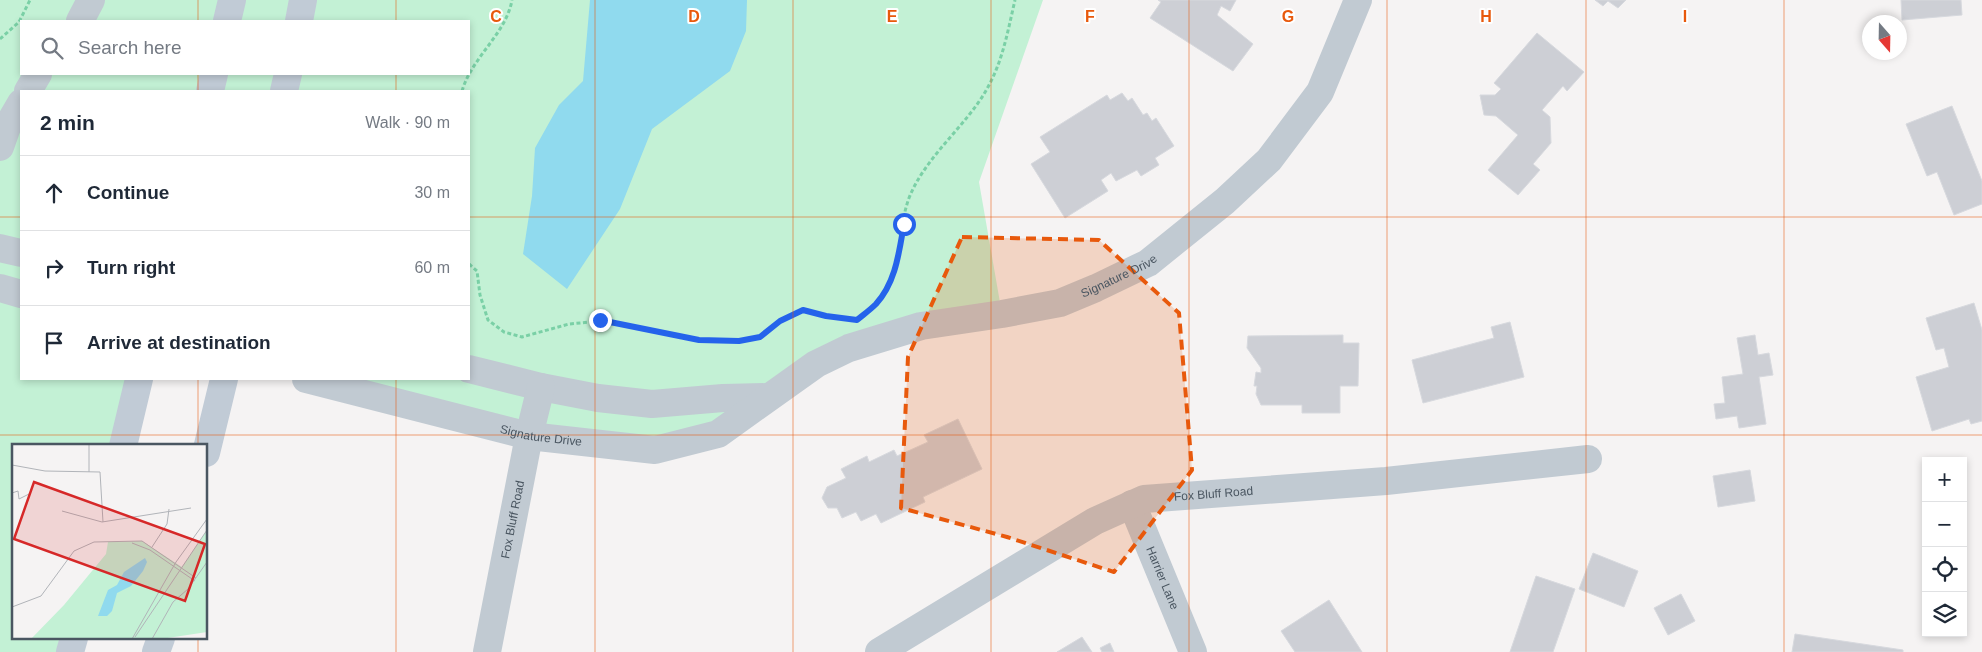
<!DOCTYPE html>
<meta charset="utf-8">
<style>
:root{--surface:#fff;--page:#f6f6f7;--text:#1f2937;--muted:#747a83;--line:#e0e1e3}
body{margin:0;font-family:Helvetica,sans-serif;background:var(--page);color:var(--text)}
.controls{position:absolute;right:15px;bottom:15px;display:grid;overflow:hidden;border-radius:0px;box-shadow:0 2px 8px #0003}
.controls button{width:45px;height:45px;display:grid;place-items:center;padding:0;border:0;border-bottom:1px solid var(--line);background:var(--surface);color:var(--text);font:25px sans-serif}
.compass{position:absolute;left:1862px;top:15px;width:45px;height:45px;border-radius:50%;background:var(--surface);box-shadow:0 2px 8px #0003;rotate:160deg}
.stop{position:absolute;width:15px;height:15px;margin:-11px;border:4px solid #2563eb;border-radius:50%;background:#fff}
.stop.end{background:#2563eb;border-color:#fff;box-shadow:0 1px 5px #0008}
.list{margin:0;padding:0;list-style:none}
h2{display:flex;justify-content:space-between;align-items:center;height:65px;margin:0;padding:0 20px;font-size:21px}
h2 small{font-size:16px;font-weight:400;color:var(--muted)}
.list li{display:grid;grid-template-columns:32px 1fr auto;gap:15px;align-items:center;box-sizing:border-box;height:75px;padding:0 20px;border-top:1px solid var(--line)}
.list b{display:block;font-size:19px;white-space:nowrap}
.list em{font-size:16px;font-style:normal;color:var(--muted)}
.icon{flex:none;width:28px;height:28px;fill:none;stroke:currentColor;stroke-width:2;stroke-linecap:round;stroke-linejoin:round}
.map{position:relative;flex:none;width:1982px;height:652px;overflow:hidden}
.search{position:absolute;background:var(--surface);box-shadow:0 2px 8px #0003;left:20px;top:20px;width:450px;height:55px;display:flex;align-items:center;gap:12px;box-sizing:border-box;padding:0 18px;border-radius:0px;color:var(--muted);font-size:19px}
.panel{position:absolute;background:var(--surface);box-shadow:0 2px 8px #0003;left:20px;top:90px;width:450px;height:290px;border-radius:0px}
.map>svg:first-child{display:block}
.green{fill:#c3f1d5;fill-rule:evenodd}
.water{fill:#90daee}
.building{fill:#cdcfd5;stroke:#d7d9de}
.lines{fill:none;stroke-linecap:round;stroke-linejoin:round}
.path{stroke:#7ad0a6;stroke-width:3;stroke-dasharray:4 2.5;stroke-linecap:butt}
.minor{stroke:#c1cad2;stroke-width:28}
.secondary{stroke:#c1cbd6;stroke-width:28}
.route{stroke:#2563eb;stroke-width:6}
.marked{fill:#e8590c;fill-opacity:0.2;stroke:#e8590c;stroke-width:4;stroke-dasharray:10 6;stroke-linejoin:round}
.grid{fill:none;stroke:#e8590c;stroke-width:1;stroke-opacity:0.55}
.labels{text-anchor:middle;stroke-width:4;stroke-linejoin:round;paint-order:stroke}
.street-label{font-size:12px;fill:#4a5661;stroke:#fff}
.inset-road{fill:none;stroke:#b1b4b9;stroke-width:1}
.view{fill:#d62828;fill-opacity:0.15;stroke:#d62828;stroke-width:2.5}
.inset-edge{fill:none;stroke:#4a5661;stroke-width:2.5}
.grid-label{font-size:16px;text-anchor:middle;font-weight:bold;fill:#e8590c;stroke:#fff;stroke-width:4;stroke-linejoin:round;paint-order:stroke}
</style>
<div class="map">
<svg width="1982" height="652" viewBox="0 0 1982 652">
<rect width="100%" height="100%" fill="#f5f3f3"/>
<path class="green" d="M0,0h1043l-64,182 23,132 -81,12 -266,124 -349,-71h163v-288h-448v288h118l-16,67h-109v192h60l-4,14h-70zM21,21h448v53h-448z"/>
<polygon class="water" points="590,0 747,0 746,31 730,71 652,129 620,209 567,289 523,254 532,196 535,148 559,105 583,81"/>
<g class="building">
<polygon points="1158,0 1236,0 1230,11 1221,6 1217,15 1253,44 1233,71 1150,18 1161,2"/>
<polygon points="1595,0 1626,0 1618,8 1608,1 1603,6"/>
<polygon points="1901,0 1961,0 1962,15 1902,20"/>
<polygon points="1537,33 1584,72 1567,91 1563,86 1542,110 1550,117 1551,143 1533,164 1540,170 1518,195 1488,170 1518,135 1496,116 1484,115 1480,95 1495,95 1501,89 1494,83"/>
<polygon points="1122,93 1128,101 1132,98 1143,115 1147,113 1152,121 1156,118 1174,146 1155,158 1159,165 1141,176 1137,170 1116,181 1111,173 1101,180 1108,191 1065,218 1031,164 1050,152 1040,137 1107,95 1110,100"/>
<polygon points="1952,106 1982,181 1982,204 1954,215 1937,172 1927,176 1906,124"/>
<polygon points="1974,303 1982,330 1982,421 1971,424 1969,419 1932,431 1916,377 1949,367 1944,348 1936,350 1926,318"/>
<polygon points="1510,322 1524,377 1423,403 1412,360 1494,338 1491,327"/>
<polygon points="1343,335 1343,343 1359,343 1358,386 1340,386 1340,413 1302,413 1302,405 1261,405 1256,394 1257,386 1254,386 1256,372 1261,373 1261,368 1247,348 1248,336"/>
<polygon points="1755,335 1758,355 1769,353 1773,375 1759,377 1766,424 1739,428 1737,416 1716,419 1714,404 1725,403 1722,377 1743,374 1737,338"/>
<polygon points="958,419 982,469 923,497 925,502 881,523 876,514 861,521 856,512 842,518 837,508 828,508 822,498 827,487 846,478 841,469 867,456 869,462 894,450 897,456 928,442 924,435"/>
<polygon points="1750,470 1755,501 1718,507 1713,476"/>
<polygon points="1593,553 1638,571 1624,607 1579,589"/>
<polygon points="1536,576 1575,589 1553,652 1510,652"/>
<polygon points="1681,594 1695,621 1668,635 1654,608"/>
<polygon points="1329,600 1362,652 1295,652 1281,631"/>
<polygon points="1795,634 1903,650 1903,652 1792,652"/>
<polygon points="1082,637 1092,652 1057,652"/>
<polygon points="1110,643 1114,652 1102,652 1100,648"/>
</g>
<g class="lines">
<g class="path">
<polyline points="0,39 19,22 30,0"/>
<path d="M462,91c10,-34 44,-57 50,-91"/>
<polyline points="469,264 477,271 480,295 488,320 504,332 522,337 569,324 600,321 699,340 739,341 760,337 781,321 803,310 843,319"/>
<path d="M867,312c40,-34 27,-72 42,-114 17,-43 58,-72 79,-111 15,-27 20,-57 27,-87"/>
</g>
<g class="minor">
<polyline points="80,21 91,0"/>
<polyline points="28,91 38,74"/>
<polyline points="0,147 7,127 21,103"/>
<polyline points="0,248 21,253"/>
<polyline points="0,288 21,294"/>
<polyline points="469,369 541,387 598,398 652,404 723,398 768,397"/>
<path id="s1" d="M306,379l223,57 126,14 63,-16 98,-70 33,-16 72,-22 81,-12 58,-11 36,-15 52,-25 77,-62 44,-41 51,-68 38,-92"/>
<path id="s2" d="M1132,504l61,148"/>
<path id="s3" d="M487,652l42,-216 12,-49"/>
<path id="s4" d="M879,652l216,-131 49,-22 242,-18 202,-22"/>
</g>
<g class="secondary">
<polyline points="227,21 232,0"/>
<polyline points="299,21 303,0"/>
<polyline points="210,91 214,74"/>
<polyline points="284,91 288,74"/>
<polyline points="123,446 139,379"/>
<polyline points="206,453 224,379"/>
<polyline points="70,652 74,638"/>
<polyline points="156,652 161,638"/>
</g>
</g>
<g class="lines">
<path class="route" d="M600,320l99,20 40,1 21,-4 20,-16 23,-11 23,6 31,4c6,-5 13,-10 19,-16 20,-22 23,-52 28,-80"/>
</g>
<path class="marked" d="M962,237l137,3 80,73 13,157 -78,102 -107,-35 -106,-29 7,-151z"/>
<path class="grid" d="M198,0v21M396,0v21M595,0v652M793,0v652M991,0v652M1189,0v652M1387,0v652M1586,0v652M1784,0v652M198,74v17M396,74v17M0,217h21M469,217h1513M198,379v67M396,379v273M0,435h1982M198,638v14"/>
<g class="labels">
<g class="street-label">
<text dy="4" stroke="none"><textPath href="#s1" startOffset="860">Signature Drive</textPath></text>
<text dy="4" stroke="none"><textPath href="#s1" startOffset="242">Signature Drive</textPath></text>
<text dy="4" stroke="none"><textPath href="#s4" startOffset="376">Fox Bluff Road</textPath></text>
<text dy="4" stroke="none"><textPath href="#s3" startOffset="135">Fox Bluff Road</textPath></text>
<text dy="4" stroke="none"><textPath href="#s2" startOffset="80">Harrier Lane</textPath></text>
</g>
</g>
<g transform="translate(12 444)">
<rect width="195" height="195" fill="#f5f3f3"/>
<path d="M195,86v102l-46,7h-130l33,-34 42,-51 2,-12 34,-1 40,26z" fill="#c3f1d5"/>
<path d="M133,114l2,4 -4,9 -12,15 -14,7 -5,18 -5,5h-9l10,-26 9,-5 7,-13z" fill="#90daee"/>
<path class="inset-road" d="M0,21l33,6 55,1 3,50M77,28v-28M0,49l6,-2 1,8 10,-5M50,67l40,11 89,-14M120,99l18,7 45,31M140,103l15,-23 2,-15M0,163l29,-11 33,-45 20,-9 48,-1 54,37M123,193l72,-107M120,195l44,-77 31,-43M140,195l21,-37 15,-13 19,-27"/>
<path class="view" d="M22,38l171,62 -20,57 -171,-62z"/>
<rect width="195" height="195" class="inset-edge"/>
</g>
<g class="grid-label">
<text x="496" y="22">C</text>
<text x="694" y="22">D</text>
<text x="892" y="22">E</text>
<text x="1090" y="22">F</text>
<text x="1288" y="22">G</text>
<text x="1486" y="22">H</text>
<text x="1685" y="22">I</text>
</g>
</svg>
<div class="controls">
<button>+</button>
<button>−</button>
<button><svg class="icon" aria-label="locate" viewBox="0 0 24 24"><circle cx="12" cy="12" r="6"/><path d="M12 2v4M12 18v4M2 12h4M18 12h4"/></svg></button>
<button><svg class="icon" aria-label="layers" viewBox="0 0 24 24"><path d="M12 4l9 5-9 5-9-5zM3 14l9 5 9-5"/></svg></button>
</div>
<svg class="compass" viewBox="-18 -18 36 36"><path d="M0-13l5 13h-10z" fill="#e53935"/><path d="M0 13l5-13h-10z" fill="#747a83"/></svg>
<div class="stop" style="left:904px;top:224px"></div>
<div class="stop end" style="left:600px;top:320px"></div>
<div class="search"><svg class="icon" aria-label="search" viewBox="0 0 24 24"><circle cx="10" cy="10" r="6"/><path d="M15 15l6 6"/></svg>Search here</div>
<section class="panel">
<h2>2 min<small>Walk · 90 m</small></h2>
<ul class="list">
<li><svg class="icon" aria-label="ahead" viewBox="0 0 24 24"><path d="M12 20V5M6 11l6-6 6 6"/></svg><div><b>Continue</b></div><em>30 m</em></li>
<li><svg class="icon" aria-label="right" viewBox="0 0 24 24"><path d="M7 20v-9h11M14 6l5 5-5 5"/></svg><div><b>Turn right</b></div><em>60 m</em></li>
<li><svg class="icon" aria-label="arrive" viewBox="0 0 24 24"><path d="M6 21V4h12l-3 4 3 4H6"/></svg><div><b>Arrive at destination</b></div></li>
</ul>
</section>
</div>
